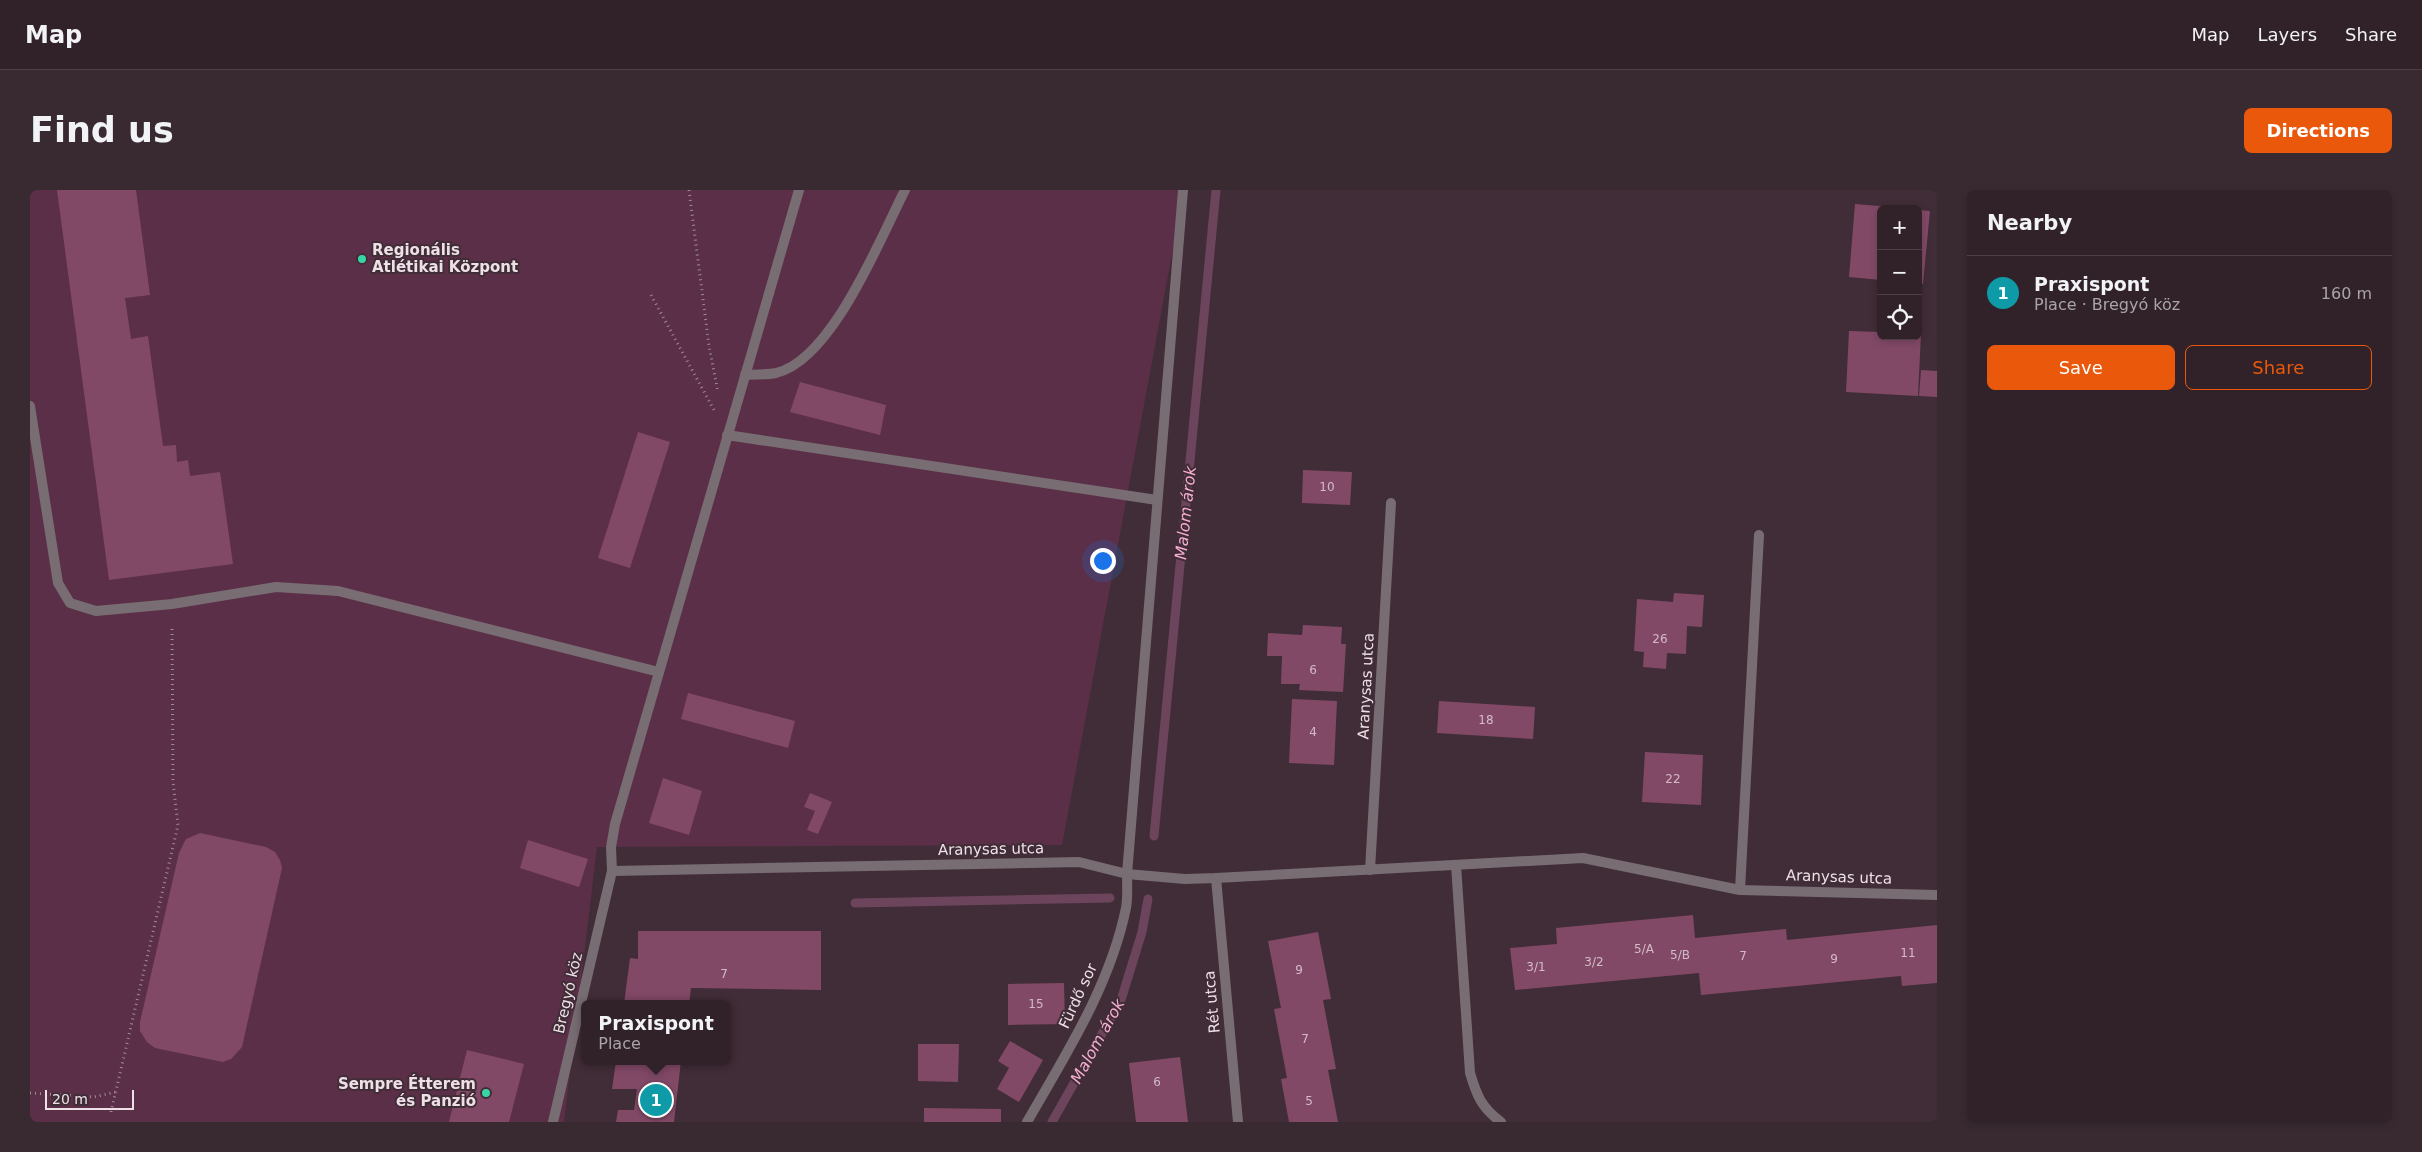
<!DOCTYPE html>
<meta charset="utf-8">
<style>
:root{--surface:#312229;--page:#392a31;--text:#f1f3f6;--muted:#a8a4a8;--line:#4c3f46;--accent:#ea580c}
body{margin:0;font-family:"DejaVu Sans",sans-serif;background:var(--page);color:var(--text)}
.controls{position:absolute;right:15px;top:15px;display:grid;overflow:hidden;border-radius:8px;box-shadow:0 2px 8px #0003}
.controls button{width:45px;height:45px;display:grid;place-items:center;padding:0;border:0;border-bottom:1px solid var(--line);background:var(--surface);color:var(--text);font:25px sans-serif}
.scale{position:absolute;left:15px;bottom:12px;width:89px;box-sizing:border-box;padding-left:5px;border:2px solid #eee0e7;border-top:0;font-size:14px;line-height:18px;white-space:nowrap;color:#eee0e7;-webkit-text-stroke:4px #412d37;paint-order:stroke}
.you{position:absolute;left:1072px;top:370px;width:18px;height:18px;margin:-12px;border:4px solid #fff;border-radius:50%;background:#1a73e8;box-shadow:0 0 0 8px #1a73e833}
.badge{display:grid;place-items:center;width:32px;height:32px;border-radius:50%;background:var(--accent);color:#fff;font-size:16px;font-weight:700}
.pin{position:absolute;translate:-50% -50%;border:2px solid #fff;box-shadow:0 1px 5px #0006}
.popup{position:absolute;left:551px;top:810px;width:150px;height:65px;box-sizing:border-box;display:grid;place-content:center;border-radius:8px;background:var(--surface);filter:drop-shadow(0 1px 4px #0005);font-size:16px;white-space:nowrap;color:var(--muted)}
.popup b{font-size:19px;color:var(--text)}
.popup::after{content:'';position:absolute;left:50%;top:100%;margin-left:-10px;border:10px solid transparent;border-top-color:var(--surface)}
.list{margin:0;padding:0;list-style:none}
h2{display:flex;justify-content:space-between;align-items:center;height:65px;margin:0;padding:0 20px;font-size:21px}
h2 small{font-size:16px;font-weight:400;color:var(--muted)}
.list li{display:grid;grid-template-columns:32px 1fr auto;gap:15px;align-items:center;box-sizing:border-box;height:75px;padding:0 20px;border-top:1px solid var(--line)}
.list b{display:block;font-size:19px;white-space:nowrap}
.list p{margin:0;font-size:16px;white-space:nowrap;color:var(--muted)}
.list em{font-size:16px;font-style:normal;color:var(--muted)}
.actions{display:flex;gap:10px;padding:15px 20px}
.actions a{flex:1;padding:11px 0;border:1px solid var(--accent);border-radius:8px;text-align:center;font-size:18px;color:var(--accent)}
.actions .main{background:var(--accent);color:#fff}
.icon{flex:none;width:28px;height:28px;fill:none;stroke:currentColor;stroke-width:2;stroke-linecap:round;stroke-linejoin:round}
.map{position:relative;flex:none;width:1907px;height:932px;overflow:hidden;border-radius:8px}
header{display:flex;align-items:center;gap:30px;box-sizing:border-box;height:70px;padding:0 25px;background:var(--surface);border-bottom:1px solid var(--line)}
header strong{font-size:24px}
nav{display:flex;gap:28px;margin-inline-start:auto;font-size:18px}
.intro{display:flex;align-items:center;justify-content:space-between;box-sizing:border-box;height:120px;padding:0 30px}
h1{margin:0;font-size:35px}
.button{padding:12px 22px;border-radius:8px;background:var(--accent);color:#fff;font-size:18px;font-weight:700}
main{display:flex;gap:30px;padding:0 30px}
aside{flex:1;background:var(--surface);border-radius:8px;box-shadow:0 2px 8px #0003}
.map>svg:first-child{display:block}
.green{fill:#5b2f47}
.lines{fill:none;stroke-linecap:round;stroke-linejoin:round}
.stream{stroke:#6c455d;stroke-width:9}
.building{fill:#824967}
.path{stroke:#9e8d95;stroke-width:3;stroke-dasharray:1 4;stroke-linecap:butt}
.lane{stroke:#786d72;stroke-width:10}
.street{stroke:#786d72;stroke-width:10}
.poi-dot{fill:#39d4a5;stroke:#412d37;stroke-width:2}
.labels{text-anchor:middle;stroke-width:4;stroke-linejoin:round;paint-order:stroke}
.number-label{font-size:12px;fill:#d3bac7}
.poi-label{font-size:15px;font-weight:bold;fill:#eee0e7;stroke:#412d37;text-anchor:start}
.street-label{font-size:15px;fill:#eee0e7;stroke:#412d37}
.water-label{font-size:16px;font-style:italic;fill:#f6afd3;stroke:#412d37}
</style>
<header>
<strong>Map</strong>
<nav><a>Map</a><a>Layers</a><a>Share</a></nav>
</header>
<div class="intro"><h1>Find us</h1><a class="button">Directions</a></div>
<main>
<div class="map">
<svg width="1907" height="932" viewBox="0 0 1907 932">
<rect width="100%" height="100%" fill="#412d37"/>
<polygon class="green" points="0,0 1154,0 1032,655 567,657 534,932 0,932"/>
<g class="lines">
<g class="stream">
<polyline points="1124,646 1186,0"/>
<polyline points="825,713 1080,708"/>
<polyline points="1022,932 1091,810 1112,742 1118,709"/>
</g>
</g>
<g class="building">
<polygon points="27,0 106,0 120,105 95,108 101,149 118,146 133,256 146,255 147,272 158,270 160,286 190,282 203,374 79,390"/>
<polygon points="1825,14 1861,17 1851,19 1851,90 1819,87"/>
<polygon points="1888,20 1900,21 1893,94 1888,93"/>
<polygon points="1819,141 1851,142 1851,146 1888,146 1888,144 1891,144 1888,206 1816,202"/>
<polygon points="1891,180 1907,181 1907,207 1889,206"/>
<polygon points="770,192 856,215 850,245 760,222"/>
<polygon points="608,242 640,252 600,378 568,368"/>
<polygon points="1273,280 1322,282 1320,315 1272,313"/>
<polygon points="1644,403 1674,405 1672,437 1657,436 1656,464 1637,463 1636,479 1613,477 1614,462 1604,461 1607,409 1643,412"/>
<polygon points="1273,435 1312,437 1311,454 1316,454 1313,502 1269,500 1270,494 1251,494 1252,466 1237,466 1238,443 1272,445"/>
<polygon points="658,503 765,531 758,558 651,529"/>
<polygon points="1262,509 1307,511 1304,575 1259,573"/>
<polygon points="1409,511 1505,517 1503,549 1407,543"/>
<polygon points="1615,562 1673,565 1671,615 1612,612"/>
<polygon points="633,588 672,601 659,645 619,633"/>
<polygon points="780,603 802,612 788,644 777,640 785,621 774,617"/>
<polygon points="170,643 236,657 245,662 250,670 252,678 212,857 201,869 193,872 125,858 117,852 110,841 110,832 149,663 156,649"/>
<polygon points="498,650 558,669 549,697 490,678"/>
<polygon points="1663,725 1665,748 1756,739 1757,750 1907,735 1907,793 1872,796 1871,786 1671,805 1669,783 1485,800 1480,758 1527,754 1526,738"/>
<polygon points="608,741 791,741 791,800 661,798 659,814 594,814 600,768 608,769"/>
<polygon points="1288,742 1301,809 1293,810 1306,879 1298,880 1308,932 1259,932 1251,889 1257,888 1244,819 1251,818 1238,751"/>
<polygon points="1034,793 1035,834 978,835 978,794"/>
<polygon points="980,851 1013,870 989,912 967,899 979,878 968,871"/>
<polygon points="888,854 929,854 928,892 888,891"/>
<polygon points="437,860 494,874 479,932 419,932"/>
<polygon points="1150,867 1158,932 1106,932 1099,873"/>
<polygon points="586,871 651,871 644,932 586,932 588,920 604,920 607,899 582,899"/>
<polygon points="894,918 971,919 971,932 894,932"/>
</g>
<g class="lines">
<g class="path">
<polyline points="659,0 679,156 688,202"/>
<polyline points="621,105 684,220"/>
<polyline points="0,903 64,907 86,902"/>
<polyline points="81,922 148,635 143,592 142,435"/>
</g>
<g class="lane">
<path d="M715,185c10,-1 21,0 31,-2 56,-13 104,-134 129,-183"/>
<polyline points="0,216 28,393 40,413 66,421 142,414 246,397 308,401 629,482"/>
<polyline points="697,245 1127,310"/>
<polyline points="582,681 581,657 585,634 769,0"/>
<polyline points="1097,684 1153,0"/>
</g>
<g class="street">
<path d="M1426,675l14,208c7,23 11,34 31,49"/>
<polyline points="1340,680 1361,313"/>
<polyline points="1186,688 1208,932"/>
<polyline points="1710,700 1729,345"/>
<polyline points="523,932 582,681 1049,672 1097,684 1155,689 1186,688 1553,668 1710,700 1907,705"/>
<path d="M997,932c39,-68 83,-136 99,-214 2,-10 1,-23 1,-34"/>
</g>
</g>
<g class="poi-dot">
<circle cx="332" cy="69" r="5"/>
<circle cx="456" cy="903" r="5"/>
</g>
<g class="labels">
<g class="number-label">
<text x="1297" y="301">10</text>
<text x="1630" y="453">26</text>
<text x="1283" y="484">6</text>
<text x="1456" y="534">18</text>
<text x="1283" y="546">4</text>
<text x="1643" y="593">22</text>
<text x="1614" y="763">5/A</text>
<text x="1878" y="767">11</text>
<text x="1650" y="769">5/B</text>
<text x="1713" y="770">7</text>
<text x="1804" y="773">9</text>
<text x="1564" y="776">3/2</text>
<text x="1506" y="781">3/1</text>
<text x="1269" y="784">9</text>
<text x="694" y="788">7</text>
<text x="1006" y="818">15</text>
<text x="1275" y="853">7</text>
<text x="1127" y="896">6</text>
<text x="1279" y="915">5</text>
</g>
<g class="poi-label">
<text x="342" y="65">Regionális<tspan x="342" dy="17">Atlétikai Központ</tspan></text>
<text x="446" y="899" text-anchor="end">Sempre Étterem<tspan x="446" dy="17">és Panzió</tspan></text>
</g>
<g class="street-label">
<text transform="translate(1336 496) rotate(-87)" y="5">Aranysas utca</text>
<text transform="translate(961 659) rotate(-1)" y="5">Aranysas utca</text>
<text transform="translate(1809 687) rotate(2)" y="5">Aranysas utca</text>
<text transform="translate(538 803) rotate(-77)" y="5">Bregyó köz</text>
<text transform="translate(1048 806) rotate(-65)" y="5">Fürdő sor</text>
<text transform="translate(1182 812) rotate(-95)" y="5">Rét utca</text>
</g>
<g class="water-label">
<text transform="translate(1155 323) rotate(-84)" y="6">Malom árok</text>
<text transform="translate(1067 851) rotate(-61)" y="6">Malom árok</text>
</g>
</g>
</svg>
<div class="controls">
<button>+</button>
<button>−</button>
<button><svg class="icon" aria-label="locate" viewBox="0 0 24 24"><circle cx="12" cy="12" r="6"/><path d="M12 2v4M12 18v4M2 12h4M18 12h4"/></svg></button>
</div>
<div class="scale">20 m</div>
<div class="you"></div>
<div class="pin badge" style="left:626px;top:910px;background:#0f9aa8">1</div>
<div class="popup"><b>Praxispont</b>Place</div>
</div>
<aside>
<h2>Nearby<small></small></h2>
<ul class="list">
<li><span class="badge" style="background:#0f9aa8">1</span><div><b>Praxispont</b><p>Place · Bregyó köz</p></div><em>160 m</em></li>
</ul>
<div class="actions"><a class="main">Save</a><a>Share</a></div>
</aside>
</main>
